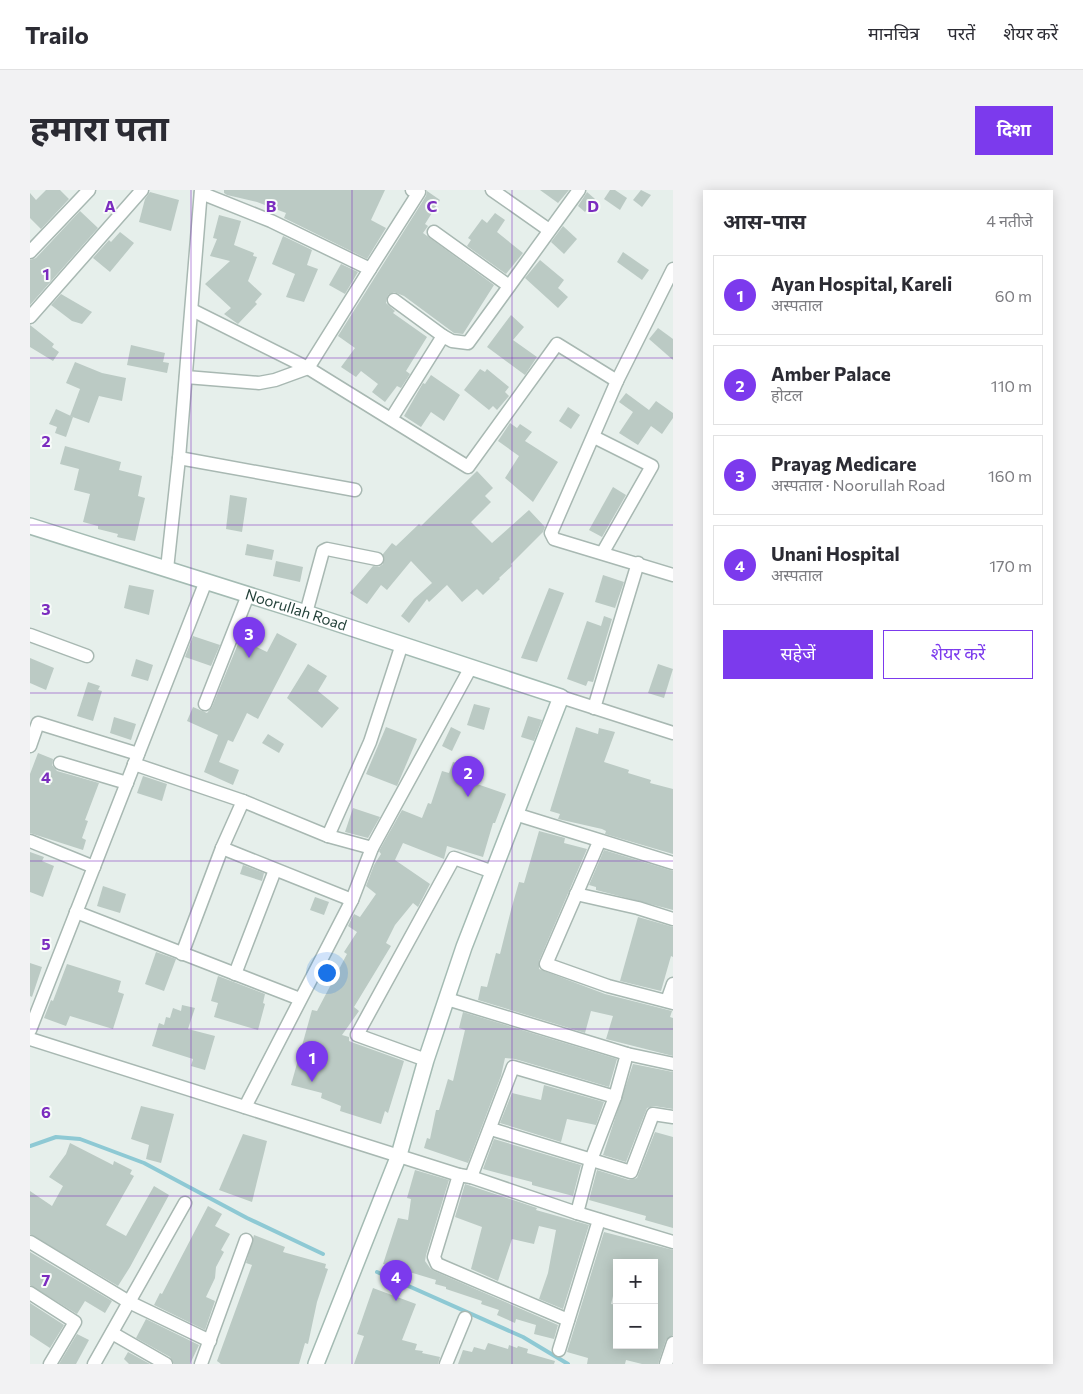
<!DOCTYPE html>
<html lang="hi">
<meta charset="utf-8">
<style>
:root{--surface:#fff;--page:#f2f2f3;--text:#2b2b33;--muted:#7c7c81;--line:#e1e1e2;--accent:#7c3aed}
body{margin:0;font-family:Commissioner,"Noto Sans Devanagari",sans-serif;background:var(--page);color:var(--text)}
.controls{position:absolute;right:15px;bottom:15px;display:grid;overflow:hidden;border-radius:0px;box-shadow:0 2px 12px #0003}
.controls button{width:45px;height:45px;display:grid;place-items:center;padding:0;border:0;border-bottom:1px solid var(--line);background:var(--surface);color:var(--text);font:25px sans-serif}
.you{position:absolute;left:296px;top:782px;width:18px;height:18px;margin:-12px;border:4px solid #fff;border-radius:50%;background:#1a73e8;box-shadow:0 0 0 8px #1a73e833}
.badge{display:grid;place-items:center;width:32px;height:32px;border-radius:50%;background:var(--accent);color:#fff;font-size:16px;font-weight:700}
.pin{position:absolute;translate:-50% -41px;filter:drop-shadow(0 1px 2px #0008)}
.pin::after{content:'';position:absolute;top:26px;width:18px;height:15px;background:inherit;clip-path:polygon(0 0,100% 0,50% 100%)}
.list{margin:0;padding:0;list-style:none}
h2{display:flex;justify-content:space-between;align-items:center;height:65px;margin:0;padding:0 20px;font-size:21px}
h2 small{font-size:16px;font-weight:400;color:var(--muted)}
.list li{display:grid;grid-template-columns:32px 1fr auto;gap:15px;align-items:center;box-sizing:border-box;height:80px;margin:0 10px 10px;padding:0 10px;border:1px solid var(--line);border-radius:0px}
.list b{display:block;font-size:19px;white-space:nowrap}
.list p{margin:0;font-size:16px;white-space:nowrap;color:var(--muted)}
.list em{font-size:16px;font-style:normal;color:var(--muted)}
.actions{display:flex;gap:10px;padding:15px 20px}
.actions a{flex:1;padding:11px 0;border:1px solid var(--accent);border-radius:0px;text-align:center;font-size:18px;color:var(--accent)}
.actions .main{background:var(--accent);color:#fff}
.map{position:relative;flex:none;width:643px;height:1174px;overflow:hidden;border-radius:0px}
header{display:flex;align-items:center;gap:30px;box-sizing:border-box;height:70px;padding:0 25px;background:var(--surface);border-bottom:1px solid var(--line)}
header strong{font-size:24px}
nav{display:flex;gap:28px;margin-inline-start:auto;font-size:18px}
.intro{display:flex;align-items:center;justify-content:space-between;box-sizing:border-box;height:120px;padding:0 30px}
h1{margin:0;font-size:35px}
.button{padding:12px 22px;border-radius:0px;background:var(--accent);color:#fff;font-size:18px;font-weight:700}
main{display:flex;gap:30px;padding:0 30px}
aside{flex:1;background:var(--surface);border-radius:0px;box-shadow:0 2px 12px #0003}
.map>svg:first-child{display:block}
.lines{fill:none;stroke-linecap:round;stroke-linejoin:round}
.stream{stroke:#8ec9d4;stroke-width:4}
.building{fill:#bbcac4;fill-rule:evenodd}
.minor-casing{stroke:#a8b8b2;stroke-width:15}
.secondary-casing{stroke:#a4bbb3;stroke-width:18}
.minor{stroke:#fff;stroke-width:12}
.secondary{stroke:#fff;stroke-width:15}
.grid{fill:none;stroke:#7b2cbf;stroke-width:1;stroke-opacity:0.55}
.labels{text-anchor:middle;stroke-width:4;stroke-linejoin:round;paint-order:stroke}
.street-label{font-size:15px;fill:#24423a;stroke:#f7fbf9}
.grid-label{font-size:16px;text-anchor:middle;font-weight:bold;fill:#7b2cbf;stroke:#f7fbf9;stroke-width:4;stroke-linejoin:round;paint-order:stroke}
</style>
<header>
<strong>Trailo</strong>
<nav><a>मानचित्र</a><a>परतें</a><a>शेयर करें</a></nav>
</header>
<div class="intro"><h1>हमारा पता</h1><a class="button">दिशा</a></div>
<main>
<div class="map">
<svg width="643" height="1174" viewBox="0 0 643 1174">
<rect width="100%" height="100%" fill="#e6efeb"/>
<g class="lines">
<g class="stream">
<polyline points="0,956 26,947 50,949 114,973 217,1028 293,1064"/>
<polyline points="347,1082 493,1147 538,1174"/>
</g>
</g>
<g class="building">
<polygon points="16,0 30,0 39,9 11,39 0,28 0,3 6,10"/>
<polygon points="194,0 355,0 341,30 356,38 337,69 254,28 256,23 227,12 197,5 194,3"/>
<polygon points="510,0 539,0 528,13"/>
<polygon points="580,0 585,0 597,8 590,20 574,9"/>
<polygon points="611,0 621,5 612,17 603,10"/>
<polygon points="397,1 410,10 395,34 398,36 393,43 464,95 433,144 424,143 374,106 364,102 358,105 356,113 365,121 363,123 397,147 376,181 380,184 371,198 367,196 355,212 342,202 348,194 331,181 326,187 311,177 325,158 308,146 396,6"/>
<polygon points="120,2 149,10 141,41 109,32 115,9"/>
<polygon points="557,2 565,9 555,22 548,16"/>
<polygon points="50,21 68,38 0,115 0,70 6,68"/>
<polygon points="465,23 475,30 467,42 493,63 476,84 437,56 441,50 438,48 452,29 457,33"/>
<polygon points="189,25 211,31 204,55 224,63 223,66 227,67 218,91 232,104 225,112 227,114 208,134 194,124 201,118 175,94 200,71 180,66 187,49 183,48"/>
<polygon points="533,36 547,49 534,64 521,52"/>
<polygon points="90,42 104,53 80,82 63,68 79,50 81,52"/>
<polygon points="253,46 282,60 277,75 288,79 274,112 256,107 265,84 242,74"/>
<polygon points="593,62 619,80 612,90 587,72"/>
<polygon points="510,70 534,90 528,98 538,107 528,118 495,88"/>
<polygon points="311,74 328,82 315,104 299,95"/>
<polygon points="31,104 62,122 52,134 42,131 21,115"/>
<polygon points="481,125 494,137 483,150 507,167 495,185 457,157"/>
<polygon points="0,135 24,154 22,157 29,162 23,171 0,157"/>
<polygon points="628,138 643,149 643,170 619,149"/>
<polygon points="101,155 135,163 133,172 139,173 137,183 97,175"/>
<polygon points="45,172 72,183 96,188 92,211 69,206 59,233 40,226 50,199 36,193"/>
<polygon points="450,179 455,182 457,179 479,197 475,202 479,206 467,220 463,216 459,220 434,200"/>
<polygon points="401,185 430,205 414,231 401,222 391,237 374,226 393,193 395,194"/>
<polygon points="596,203 619,220 626,211 643,223 643,228 632,244 621,236 608,255 589,243 603,222 589,212"/>
<polygon points="538,217 550,225 541,239 529,231"/>
<polygon points="26,219 43,227 36,247 25,243 27,237 19,234"/>
<polygon points="480,233 487,238 490,234 502,242 495,251 528,272 503,312 475,288 489,266 468,251"/>
<polygon points="35,256 91,272 89,280 112,286 108,306 115,308 105,351 87,347 88,344 68,339 68,336 53,332 60,304 44,300 49,279 30,274"/>
<polygon points="447,281 463,298 455,306 461,312 441,332 462,353 499,320 515,337 513,342 481,374 482,376 469,388 470,389 453,405 447,399 432,412 417,395 399,412 397,409 379,433 371,426 384,409 402,393 381,371 357,400 351,395 337,414 320,403 343,376 349,377 353,374 353,364 362,353 366,356 389,334 391,336"/>
<polygon points="583,297 596,305 572,347 559,340"/>
<polygon points="200,305 217,308 212,342 196,339"/>
<polygon points="217,354 244,360 242,370 215,365"/>
<polygon points="246,371 273,377 270,392 243,386"/>
<polygon points="573,385 594,392 585,418 565,412"/>
<polygon points="99,395 124,400 119,425 94,418"/>
<polygon points="519,398 534,403 507,472 491,468"/>
<polygon points="574,426 582,429 563,492 558,491 556,496 537,489 557,431 571,436"/>
<polygon points="247,443 267,454 228,529 217,523 203,552 198,550 189,572 209,580 203,595 174,582 188,545 157,531 163,517 177,523 182,517 210,449 237,462"/>
<polygon points="163,446 190,455 181,476 155,467"/>
<polygon points="0,468 24,478 16,500 0,493"/>
<polygon points="106,469 123,475 118,491 101,486"/>
<polygon points="278,474 297,486 288,501 309,518 292,538 257,508"/>
<polygon points="628,474 643,479 634,508 618,503"/>
<polygon points="58,492 70,496 68,500 72,501 63,531 47,526"/>
<polygon points="444,514 460,518 454,540 437,535"/>
<polygon points="498,526 512,530 504,551 491,547"/>
<polygon points="84,527 106,534 101,550 80,543"/>
<polygon points="356,537 387,549 367,596 336,584"/>
<polygon points="421,537 431,542 422,561 412,556"/>
<polygon points="546,537 568,544 569,538 585,542 574,572 599,580 598,583 621,590 620,593 643,599 643,664 575,644 576,641 572,639 528,629 530,624 520,621"/>
<polygon points="238,544 254,554 249,563 232,553"/>
<polygon points="8,563 23,569 22,575 27,581 69,593 55,630 58,631 52,648 56,650 53,660 0,643 0,584"/>
<polygon points="423,572 451,579 447,594 476,604 465,633 463,633 453,667 417,656 414,669 373,653 365,670 400,694 388,717 383,713 365,735 356,753 361,756 324,817 329,821 312,845 319,847 319,851 324,853 374,871 358,923 355,921 351,934 310,921 311,916 291,908 292,903 261,895 282,820 287,821 317,764 314,762 327,742 318,736 324,724 330,727 346,704 336,696 344,675 351,664 349,661 372,620 392,628 398,613 401,614 412,581 419,583"/>
<polygon points="113,586 137,594 132,611 107,603"/>
<polygon points="323,618 350,627 338,648 315,642"/>
<polygon points="509,641 535,648 534,653 557,659 509,771 509,779 575,804 642,821 640,827 643,828 643,866 576,849 583,826 561,821 555,843 448,810 451,796 457,797 466,763 470,764 481,720 489,692 494,693"/>
<polygon points="574,660 643,681 643,720 566,700 566,697 559,695"/>
<polygon points="0,662 14,667 12,671 24,676 13,707 0,702"/>
<polygon points="213,675 234,683 232,691 210,684"/>
<polygon points="73,696 96,704 90,723 67,716"/>
<polygon points="285,707 299,712 294,725 280,720"/>
<polygon points="608,727 643,737 643,767 641,766 631,801 590,791"/>
<polygon points="126,762 146,769 134,801 115,794"/>
<polygon points="0,773 12,777 2,807 0,806"/>
<polygon points="37,774 91,791 88,802 94,804 83,839 40,826 36,836 14,828 21,810 23,811"/>
<polygon points="188,786 235,804 233,813 235,814 228,840 184,827 188,813 181,811"/>
<polygon points="152,815 165,818 158,839 185,846 175,880 161,876 163,869 122,856 129,833 134,835 136,827 140,828 143,818 151,821"/>
<polygon points="433,822 587,869 579,897 485,869 475,868 471,886 438,973 394,958 397,948 400,949 406,920 409,920 418,889 423,891 435,840 429,838"/>
<polygon points="603,874 643,882 643,919 624,916 617,918 596,972 573,965"/>
<polygon points="514,895 574,912 566,935 537,929 531,952 470,933 482,903 511,910"/>
<polygon points="111,916 144,924 131,973 116,969 119,955 101,949"/>
<polygon points="625,942 643,947 643,1038 615,1030 616,1026 559,1010 567,980 599,990 607,988"/>
<polygon points="213,944 237,951 222,1012 189,1000"/>
<polygon points="464,949 551,975 543,1006 502,995 502,992 453,979"/>
<polygon points="40,953 83,975 84,971 102,980 100,984 104,986 76,1035 96,1046 124,996 139,1005 100,1077 88,1096 0,1044 0,1001 22,1016 33,996 19,987 36,964"/>
<polygon points="385,980 419,990 396,1065 395,1071 400,1078 404,1081 528,1135 524,1149 504,1144 506,1135 486,1129 485,1133 467,1125 469,1120 451,1114 452,1111 416,1099 416,1097 405,1094 406,1090 353,1074 368,1028 378,1030 381,1009 377,1008"/>
<polygon points="435,994 507,1018 506,1020 559,1035 533,1119 509,1109 518,1083 526,1040 509,1036 504,1054 482,1049 468,1091 441,1079 452,1037 425,1027"/>
<polygon points="178,1016 192,1024 185,1036 200,1044 191,1060 194,1062 186,1077 185,1088 176,1107 185,1111 175,1140 124,1115 130,1103 132,1104"/>
<path d="M574,1042l69,18v85l-7,5 -8,24h-16l-16,-4 -1,4h-38l1,-6 -21,-6zM587,1073h37v82h-37v-40l-6,-1 6,-24z"/>
<polygon points="224,1045 255,1057 253,1062 296,1074 295,1078 298,1079 287,1112 278,1154 275,1153 269,1174 191,1174 187,1171 222,1075 216,1073"/>
<polygon points="0,1062 82,1111 75,1123 55,1111 47,1124 0,1095"/>
<polygon points="343,1098 386,1114 372,1150 387,1154 385,1160 393,1161 392,1163 410,1167 408,1174 324,1174 334,1146 327,1144"/>
<polygon points="0,1113 34,1135 20,1158 0,1145"/>
<polygon points="116,1129 169,1155 160,1174 144,1174 140,1167 106,1148"/>
<polygon points="47,1144 59,1150 46,1174 29,1174"/>
<polygon points="458,1153 478,1159 479,1155 487,1158 488,1156 498,1159 497,1163 525,1171 524,1174 428,1174 433,1160 442,1162 444,1157 455,1160"/>
<polygon points="98,1162 120,1174 99,1174 94,1169"/>
</g>
<g class="lines">
<g class="minor-casing">
<g id="minor">
<polyline points="462,0 519,40"/>
<polyline points="404,42 479,96"/>
<polyline points="0,62 59,0"/>
<polyline points="340,79 389,2 382,0"/>
<polyline points="643,79 587,191 521,343 524,349 643,385"/>
<polyline points="364,110 413,146"/>
<polyline points="162,120 278,178 438,277 527,154 587,191"/>
<polyline points="0,127 112,0"/>
<polyline points="156,187 229,193 245,190 278,178 340,79 241,31 171,3"/>
<polyline points="361,229 413,146 422,151 438,153 549,0"/>
<polyline points="564,247 622,276 573,362"/>
<polyline points="149,268 325,300"/>
<polyline points="137,379 149,268 171,0"/>
<polyline points="276,423 293,361 297,359 347,369"/>
<polyline points="0,445 57,466"/>
<polyline points="531,507 643,543"/>
<polyline points="175,514 218,405"/>
<polyline points="564,518 608,373"/>
<polyline points="0,556 8,533 108,564"/>
<polyline points="30,573 97,593"/>
<polyline points="104,574 213,611 298,646 342,658"/>
<polyline points="485,624 643,673"/>
<polyline points="298,646 340,552 372,454"/>
<polyline points="0,651 64,677"/>
<polyline points="569,652 516,774 578,796 643,813"/>
<polyline points="192,658 322,710"/>
<polyline points="546,704 608,718 643,729"/>
<polyline points="46,722 270,809"/>
<polyline points="152,764 192,658 213,611"/>
<polyline points="205,784 245,680"/>
<polyline points="417,809 597,864 643,874"/>
<polyline points="637,811 643,794"/>
<polyline points="0,840 176,391"/>
<polyline points="0,849 429,985 441,987 547,1023 643,1052"/>
<polyline points="396,870 327,845 424,668 463,682"/>
<polyline points="215,917 322,710 342,658 441,477"/>
<polyline points="461,939 601,982 623,924 643,927"/>
<polyline points="429,985 404,1067 407,1074 538,1130"/>
<polyline points="441,987 483,877 585,907"/>
<polyline points="547,1023 561,970 585,907 597,864"/>
<polyline points="0,1052 99,1112 180,1151"/>
<polyline points="0,1103 45,1132 20,1174"/>
<polyline points="82,1143 136,1174"/>
<polyline points="529,1160 569,1030"/>
<polyline points="64,1174 155,1013"/>
<polyline points="171,1174 216,1050"/>
<polyline points="416,1174 435,1128"/>
<polyline points="636,1174 643,1153"/>
</g>
</g>
<g class="secondary-casing">
<g id="secondary">
<path id="s1" d="M0,336l276,87 255,84 -97,250 -38,113 -27,95 -83,209"/>
</g>
</g>
<use href="#minor" class="minor"/>
<use href="#secondary" class="secondary"/>
</g>
<path class="grid" d="M161,0v1174M322,0v1174M482,0v1174M0,168h643M0,335h643M0,503h643M0,671h643M0,839h643M0,1006h643"/>
<g class="labels">
<g class="street-label">
<text dy="5" stroke="none"><textPath href="#s1" startOffset="279">Noorullah Road</textPath></text>
</g>
</g>
<g class="grid-label">
<text x="80" y="22">A</text>
<text x="241" y="22">B</text>
<text x="402" y="22">C</text>
<text x="563" y="22">D</text>
<text x="16" y="90">1</text>
<text x="16" y="257">2</text>
<text x="16" y="425">3</text>
<text x="16" y="593">4</text>
<text x="16" y="760">5</text>
<text x="16" y="928">6</text>
<text x="16" y="1096">7</text>
</g>
</svg>
<div class="controls">
<button>+</button>
<button>−</button>
</div>
<div class="you"></div>
<div class="pin badge" style="left:282px;top:892px">1</div>
<div class="pin badge" style="left:438px;top:607px">2</div>
<div class="pin badge" style="left:219px;top:468px">3</div>
<div class="pin badge" style="left:366px;top:1111px">4</div>
</div>
<aside>
<h2>आस-पास<small>4 नतीजे</small></h2>
<ul class="list">
<li><span class="badge">1</span><div><b>Ayan Hospital, Kareli</b><p>अस्पताल</p></div><em>60 m</em></li>
<li><span class="badge">2</span><div><b>Amber Palace</b><p>होटल</p></div><em>110 m</em></li>
<li><span class="badge">3</span><div><b>Prayag Medicare</b><p>अस्पताल · Noorullah Road</p></div><em>160 m</em></li>
<li><span class="badge">4</span><div><b>Unani Hospital</b><p>अस्पताल</p></div><em>170 m</em></li>
</ul>
<div class="actions"><a class="main">सहेजें</a><a>शेयर करें</a></div>
</aside>
</main>
